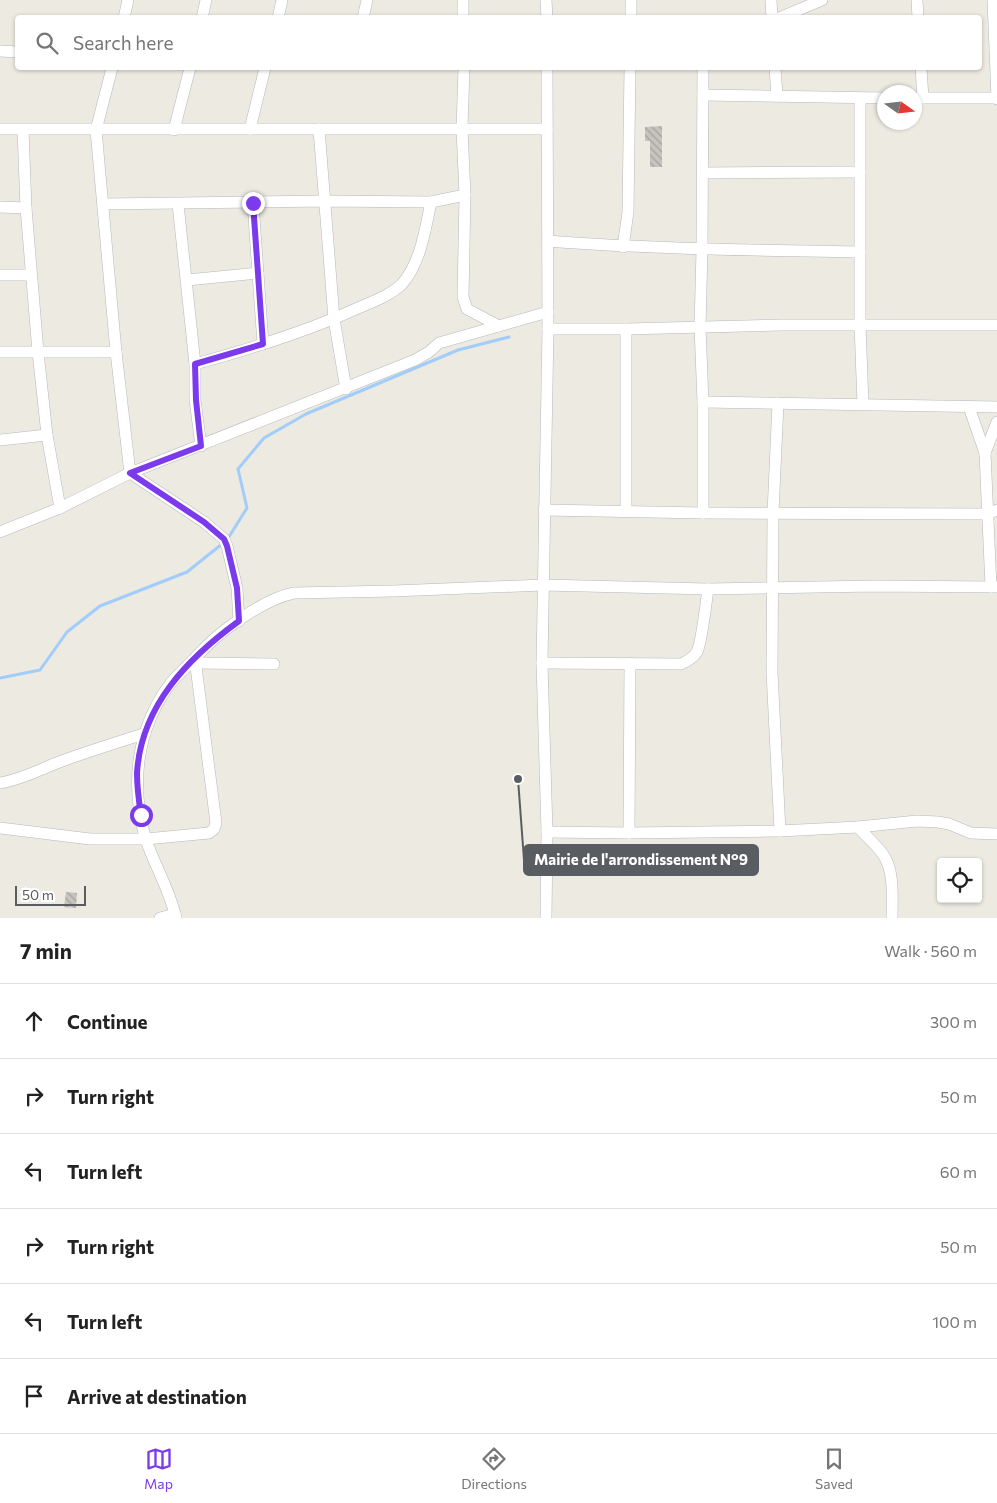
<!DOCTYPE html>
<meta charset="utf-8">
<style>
:root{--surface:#fff;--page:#f2f2f2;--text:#222;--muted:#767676;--line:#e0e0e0;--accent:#7c3aed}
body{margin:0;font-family:Commissioner,sans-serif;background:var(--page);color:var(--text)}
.controls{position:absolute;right:15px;bottom:15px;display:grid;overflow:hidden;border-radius:5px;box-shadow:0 1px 4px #0004}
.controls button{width:45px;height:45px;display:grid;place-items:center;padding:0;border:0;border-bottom:1px solid var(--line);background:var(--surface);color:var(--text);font:25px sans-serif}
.compass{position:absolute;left:877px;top:85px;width:45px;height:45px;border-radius:50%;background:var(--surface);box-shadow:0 1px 4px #0004;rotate:104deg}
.scale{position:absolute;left:15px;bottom:12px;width:71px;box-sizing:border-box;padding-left:5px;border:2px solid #595c61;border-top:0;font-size:14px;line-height:18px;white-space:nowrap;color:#595c61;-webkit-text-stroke:4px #fff;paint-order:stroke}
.stop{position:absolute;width:15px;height:15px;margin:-11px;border:4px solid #7c3aed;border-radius:50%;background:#fff}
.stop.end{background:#7c3aed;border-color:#fff;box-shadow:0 1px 5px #0008}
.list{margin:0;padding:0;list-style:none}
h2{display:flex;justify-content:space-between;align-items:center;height:65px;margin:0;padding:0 20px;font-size:21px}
h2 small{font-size:16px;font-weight:400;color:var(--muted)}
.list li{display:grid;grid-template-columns:32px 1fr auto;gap:15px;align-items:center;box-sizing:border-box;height:75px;padding:0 20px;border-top:1px solid var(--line)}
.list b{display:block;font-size:19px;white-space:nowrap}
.list em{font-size:16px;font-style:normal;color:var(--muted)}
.icon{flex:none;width:28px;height:28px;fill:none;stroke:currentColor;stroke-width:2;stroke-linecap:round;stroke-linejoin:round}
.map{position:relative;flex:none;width:997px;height:918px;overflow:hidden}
.search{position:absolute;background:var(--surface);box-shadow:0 1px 4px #0004;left:15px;right:15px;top:15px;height:55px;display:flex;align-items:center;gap:12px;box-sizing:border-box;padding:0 18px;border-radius:5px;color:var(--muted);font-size:19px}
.sheet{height:515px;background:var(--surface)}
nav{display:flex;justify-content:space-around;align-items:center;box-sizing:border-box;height:70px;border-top:1px solid var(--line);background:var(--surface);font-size:14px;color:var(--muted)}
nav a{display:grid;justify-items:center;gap:2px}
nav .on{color:var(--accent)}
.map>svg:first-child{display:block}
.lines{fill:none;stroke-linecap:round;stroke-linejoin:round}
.stream{stroke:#a2cdfb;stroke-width:3}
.building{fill:url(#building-back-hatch)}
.minor-casing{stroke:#b6b8bd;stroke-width:12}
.minor{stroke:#fff;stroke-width:11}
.route{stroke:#7c3aed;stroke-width:6}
.leader{fill:none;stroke:#595c61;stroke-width:2}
.callout-dot{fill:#595c61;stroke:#fff;stroke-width:2}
.callout{fill:#595c61;stroke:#595c61;stroke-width:2}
.callout-label{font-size:15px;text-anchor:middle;font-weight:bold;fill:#fff}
</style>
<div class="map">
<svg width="997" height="918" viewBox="0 0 997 918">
<defs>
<pattern id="building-back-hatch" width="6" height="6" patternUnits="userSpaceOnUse" patternTransform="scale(1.25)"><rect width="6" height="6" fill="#c6c4be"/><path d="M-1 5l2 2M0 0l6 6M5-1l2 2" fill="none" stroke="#a4a29e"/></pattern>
</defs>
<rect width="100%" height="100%" fill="#eceae1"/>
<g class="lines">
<g class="stream">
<polyline points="227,540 247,508 238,469 264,438 306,414 458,350 509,337"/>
<polyline points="0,678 40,670 67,632 100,606 187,572 222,544"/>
</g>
</g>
<g class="building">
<polygon points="662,126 662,167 650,167 650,141 645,141 645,127"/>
<polygon points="66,892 77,893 76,908 64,907"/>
</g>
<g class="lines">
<g class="minor-casing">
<g id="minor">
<polyline points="463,0 463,18"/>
<polyline points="546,0 547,18"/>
<polyline points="631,0 631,18"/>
<polyline points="771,0 772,18"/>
<polyline points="917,0 918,18"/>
<polyline points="993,0 997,99"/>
<polyline points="124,18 128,0"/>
<polyline points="202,18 206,0"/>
<polyline points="278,18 282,0"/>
<polyline points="363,18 367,0"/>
<polyline points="779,18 822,0"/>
<polyline points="0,51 18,52"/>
<polyline points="112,68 96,130 116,352 130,473 204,522 224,539 227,546 237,588 239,621"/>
<polyline points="464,68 462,129 465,195 463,297 467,309 499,326"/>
<polyline points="775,68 777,96"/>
<polyline points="921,68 923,98"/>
<polyline points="703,95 884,98"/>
<polyline points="914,98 996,98"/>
<polyline points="0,129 547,129"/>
<polyline points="250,129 265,68"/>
<polyline points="319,129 334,319 346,389"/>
<polyline points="174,130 190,68"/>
<polyline points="703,173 860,172"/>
<polyline points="253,203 263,344"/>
<polyline points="103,204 325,201 431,202 465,195"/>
<polyline points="178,204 195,364 195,400 201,446"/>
<polyline points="0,207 26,208 23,130"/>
<polyline points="26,208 38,352 47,435 60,508"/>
<path d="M548,241c104,8 207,9 312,11v-154"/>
<polyline points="623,247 628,212 630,68"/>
<polyline points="860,252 860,325 863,404"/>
<polyline points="0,275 31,275"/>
<polyline points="187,280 258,273"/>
<polyline points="548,329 626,329 781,325 997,325"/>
<polyline points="0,352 116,352"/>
<path d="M195,364c55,-15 111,-32 163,-56 14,-6 33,-13 44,-24 19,-22 23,-54 29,-82"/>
<polyline points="703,402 997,407"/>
<polyline points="778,403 773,513 772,672 780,831"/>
<polyline points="969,407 985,453 991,587"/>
<polyline points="0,440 47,435"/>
<polyline points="985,453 997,422"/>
<polyline points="544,510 703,513 987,514 997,510"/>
<polyline points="626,511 626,329"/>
<polyline points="703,513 703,402 700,327 702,250 703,68"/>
<polyline points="0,532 60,508 130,473 415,360 429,352 439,343 548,312"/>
<polyline points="196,663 274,664"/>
<path d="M542,663l139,1c7,-3 12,-6 16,-12 5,-11 9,-49 11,-63"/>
<path d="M0,783c24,-4 40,-14 62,-22 27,-10 54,-18 81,-27"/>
<path d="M858,827c8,9 17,17 24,26 13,17 10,45 10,65"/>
<polyline points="0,828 90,839 146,839 209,833 214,829 216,823 195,659"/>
<polyline points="547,832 629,833 780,831 858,827 917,821 938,822 949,824 971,833 997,834"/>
<polyline points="629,833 630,663"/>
<polyline points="160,918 175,914"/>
<path d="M176,918c-6,-27 -21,-52 -30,-78 -16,-54 -10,-110 24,-156 8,-10 18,-18 26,-27 21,-24 67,-58 98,-64l100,-2 149,-6 165,4 166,-3 123,1"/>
<polyline points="546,918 547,832 542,663 548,329 547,68"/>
</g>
</g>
<use href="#minor" class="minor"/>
</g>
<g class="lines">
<path class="route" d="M141,815c-2,-13 -4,-28 -4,-42 4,-67 51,-115 102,-152l-2,-33 -10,-42 -3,-7 -20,-17 -74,-49 71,-27 -5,-46 -1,-36 68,-20 -10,-141"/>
</g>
<path class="leader" d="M518 779L524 860"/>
<circle class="callout-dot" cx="518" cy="779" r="5"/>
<rect class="callout" x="524" y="845" width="234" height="30" rx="5"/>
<g class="callout-label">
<text x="641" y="865">Mairie de l'arrondissement N°9</text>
</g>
</svg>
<div class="controls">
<button><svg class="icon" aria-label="locate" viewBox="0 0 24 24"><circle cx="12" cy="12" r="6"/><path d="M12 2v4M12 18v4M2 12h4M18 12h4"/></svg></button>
</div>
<svg class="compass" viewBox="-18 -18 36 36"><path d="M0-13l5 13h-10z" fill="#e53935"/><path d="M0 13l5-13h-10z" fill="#767676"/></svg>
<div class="scale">50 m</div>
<div class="stop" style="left:141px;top:815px"></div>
<div class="stop end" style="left:253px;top:203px"></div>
<div class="search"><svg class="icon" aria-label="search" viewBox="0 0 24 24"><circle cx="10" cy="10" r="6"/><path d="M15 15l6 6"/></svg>Search here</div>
</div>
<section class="sheet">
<h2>7 min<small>Walk · 560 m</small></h2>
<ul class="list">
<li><svg class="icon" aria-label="ahead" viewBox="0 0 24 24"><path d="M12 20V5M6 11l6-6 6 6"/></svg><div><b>Continue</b></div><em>300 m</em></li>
<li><svg class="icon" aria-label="right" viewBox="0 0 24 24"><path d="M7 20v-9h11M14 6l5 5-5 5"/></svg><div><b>Turn right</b></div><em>50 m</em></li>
<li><svg class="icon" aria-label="left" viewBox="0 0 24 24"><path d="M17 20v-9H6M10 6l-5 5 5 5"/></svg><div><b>Turn left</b></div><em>60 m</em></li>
<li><svg class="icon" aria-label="right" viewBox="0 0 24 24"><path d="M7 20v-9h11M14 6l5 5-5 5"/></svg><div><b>Turn right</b></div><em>50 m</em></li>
<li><svg class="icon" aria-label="left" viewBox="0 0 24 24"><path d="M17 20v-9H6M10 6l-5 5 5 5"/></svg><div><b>Turn left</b></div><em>100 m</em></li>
<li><svg class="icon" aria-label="arrive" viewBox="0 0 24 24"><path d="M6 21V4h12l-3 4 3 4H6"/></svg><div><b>Arrive at destination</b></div></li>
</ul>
</section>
<nav>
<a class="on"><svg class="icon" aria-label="map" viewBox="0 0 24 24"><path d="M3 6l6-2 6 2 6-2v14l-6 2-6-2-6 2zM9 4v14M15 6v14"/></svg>Map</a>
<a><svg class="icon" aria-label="directions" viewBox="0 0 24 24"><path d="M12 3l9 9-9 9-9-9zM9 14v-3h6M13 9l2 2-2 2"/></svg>Directions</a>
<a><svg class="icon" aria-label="saved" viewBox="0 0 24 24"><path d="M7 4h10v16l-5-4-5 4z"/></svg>Saved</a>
</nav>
